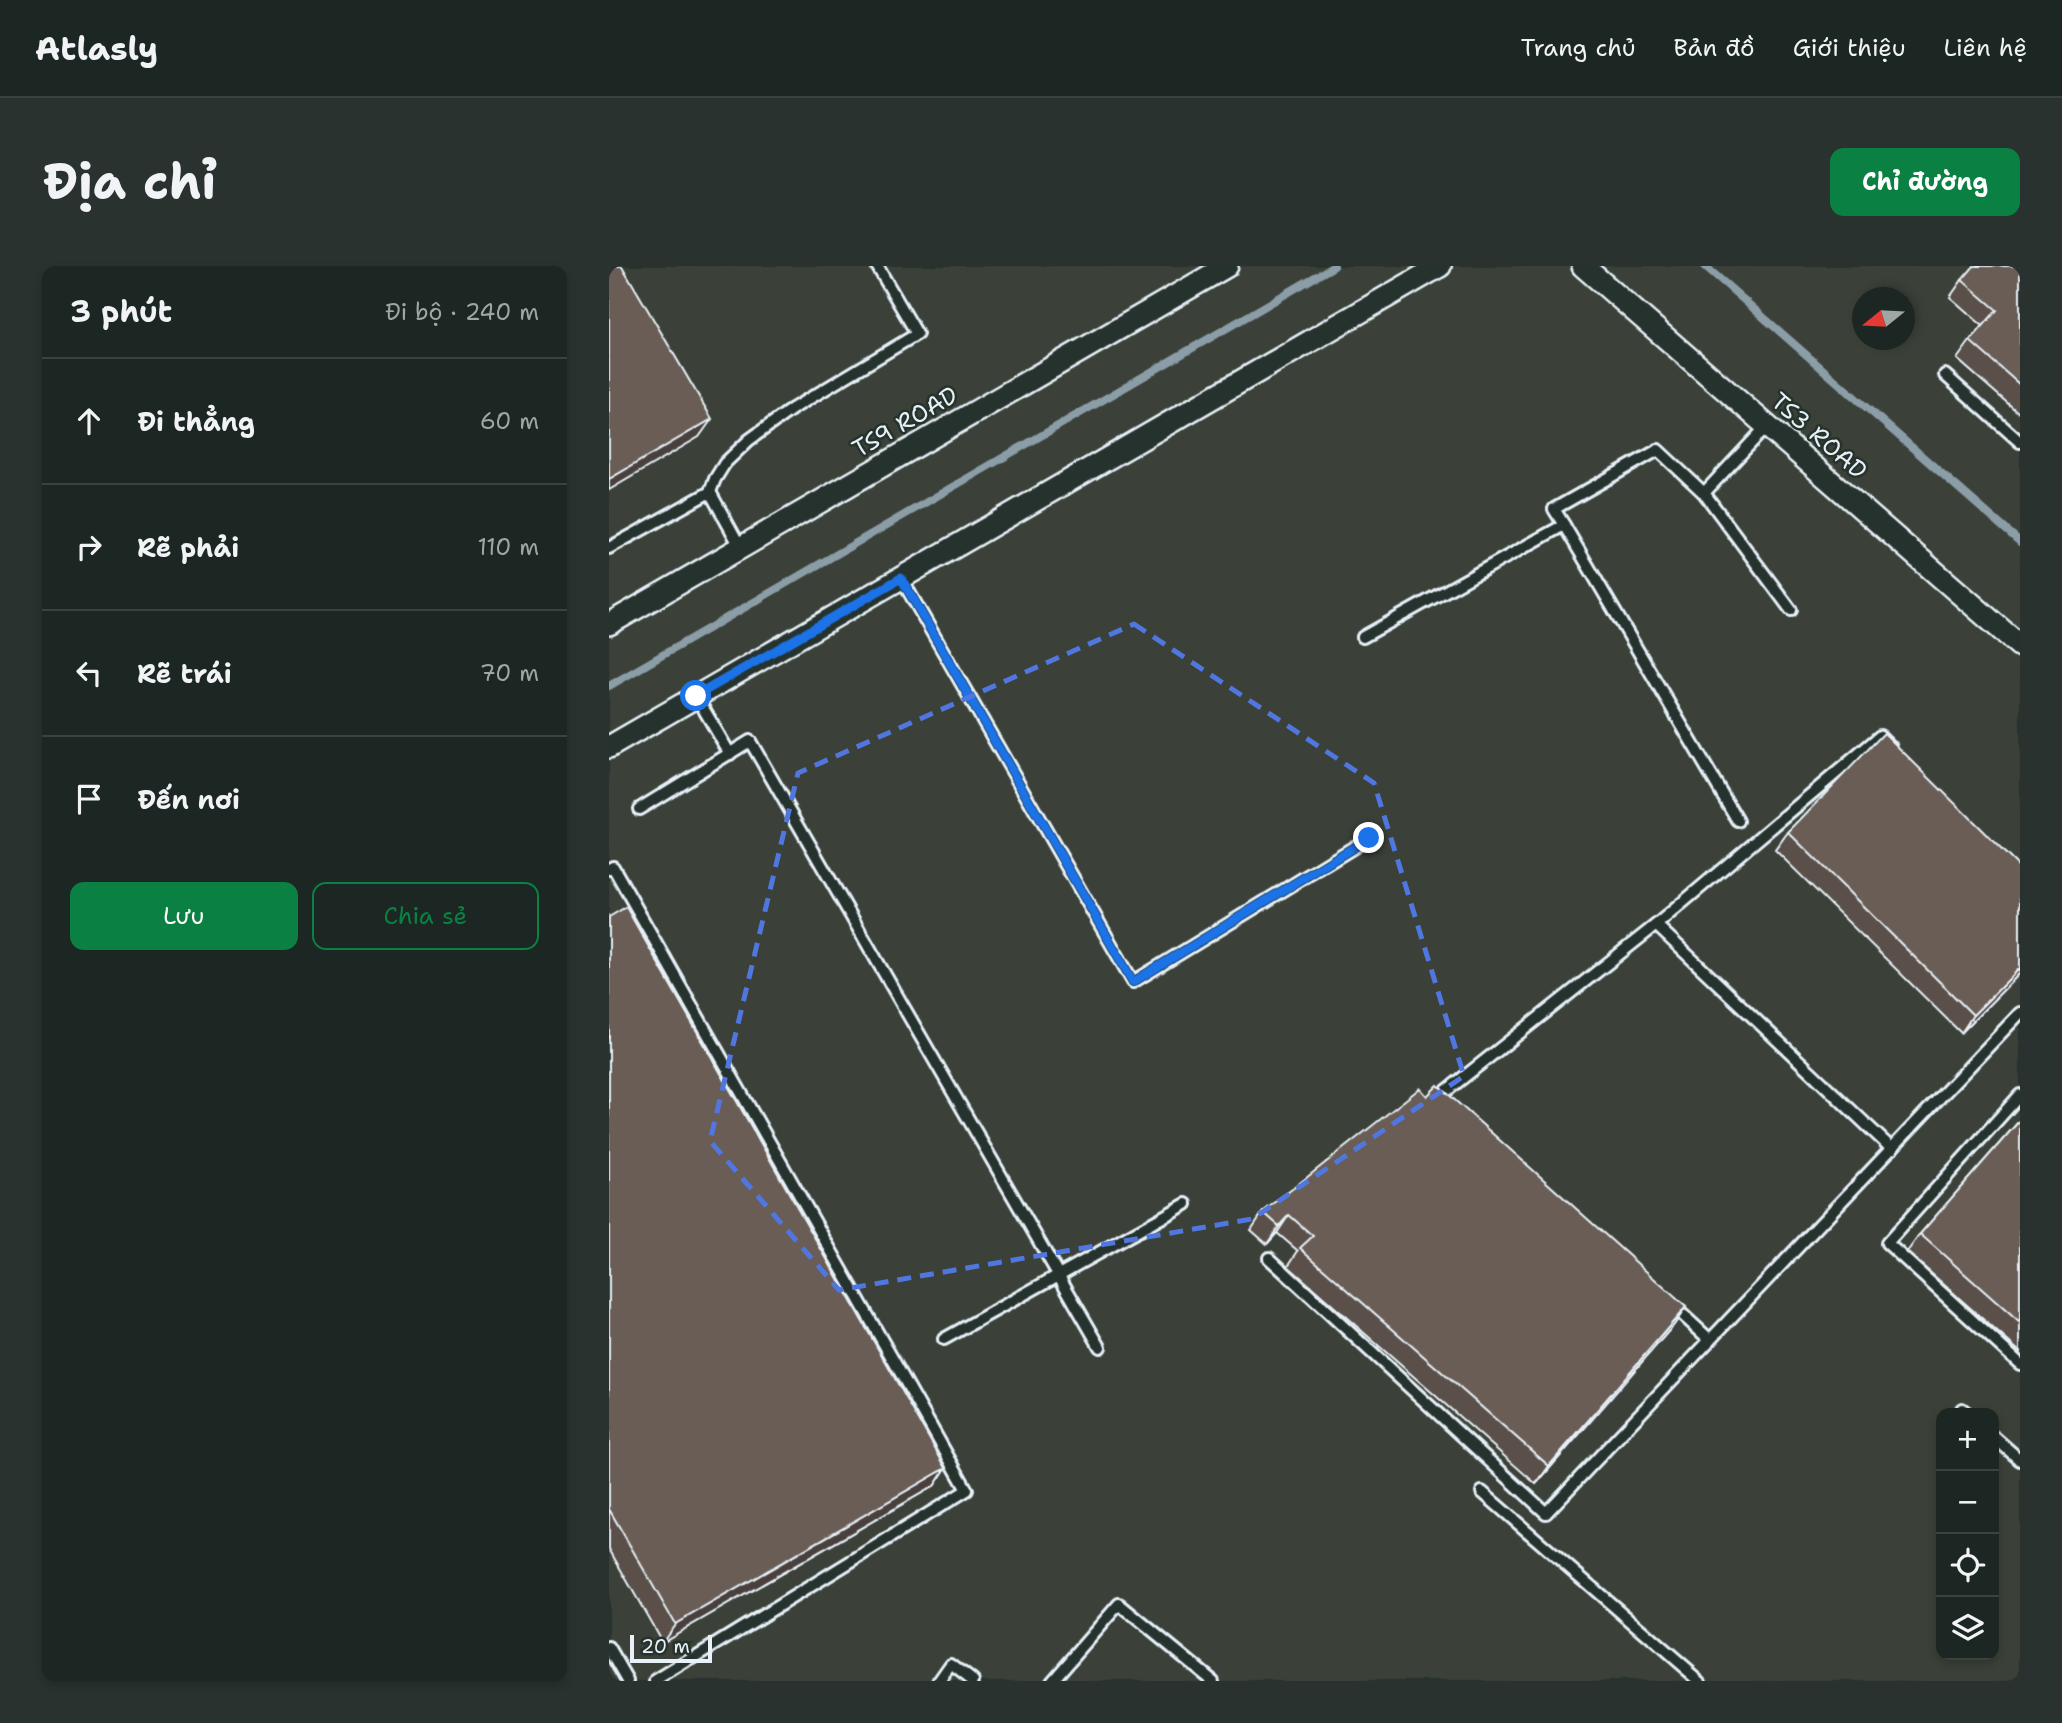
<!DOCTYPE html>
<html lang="vi">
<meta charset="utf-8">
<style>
:root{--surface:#1c2622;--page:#29322f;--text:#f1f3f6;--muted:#a0a5a5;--line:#3a4340;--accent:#0b8043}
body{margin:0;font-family:"Shantell Sans",sans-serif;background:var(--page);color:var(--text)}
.controls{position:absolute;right:21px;bottom:21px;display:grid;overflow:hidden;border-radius:14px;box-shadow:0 4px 10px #0003}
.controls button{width:63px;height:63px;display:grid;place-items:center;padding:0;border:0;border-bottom:2px solid var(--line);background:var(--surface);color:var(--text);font:35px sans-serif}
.compass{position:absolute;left:1243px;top:21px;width:63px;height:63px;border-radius:50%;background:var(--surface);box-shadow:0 4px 10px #0003;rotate:252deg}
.scale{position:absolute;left:21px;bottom:18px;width:82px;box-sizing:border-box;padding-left:7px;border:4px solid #e8f1f8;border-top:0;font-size:19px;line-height:24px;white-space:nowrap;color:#e8f1f8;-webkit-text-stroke:5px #26332d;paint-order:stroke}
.stop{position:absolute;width:21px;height:21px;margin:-16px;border:5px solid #1a73e8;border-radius:50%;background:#fff}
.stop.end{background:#1a73e8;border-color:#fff;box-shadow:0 2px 7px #0008}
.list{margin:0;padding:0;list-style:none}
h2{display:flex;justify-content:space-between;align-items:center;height:91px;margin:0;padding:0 28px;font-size:30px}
h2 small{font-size:23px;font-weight:400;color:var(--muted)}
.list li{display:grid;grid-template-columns:46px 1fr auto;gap:21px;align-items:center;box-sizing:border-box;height:126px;padding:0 28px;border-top:2px solid var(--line)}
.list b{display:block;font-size:26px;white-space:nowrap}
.list em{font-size:23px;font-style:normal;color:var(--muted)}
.actions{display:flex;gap:14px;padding:21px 28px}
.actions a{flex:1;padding:16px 0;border:2px solid var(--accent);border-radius:14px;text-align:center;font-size:24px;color:var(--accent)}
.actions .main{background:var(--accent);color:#fff}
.icon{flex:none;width:38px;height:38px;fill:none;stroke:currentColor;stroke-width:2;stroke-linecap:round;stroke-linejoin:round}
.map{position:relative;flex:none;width:1411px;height:1415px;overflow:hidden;border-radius:14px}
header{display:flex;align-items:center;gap:42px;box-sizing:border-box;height:98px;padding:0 35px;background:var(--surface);border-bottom:2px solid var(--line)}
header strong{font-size:33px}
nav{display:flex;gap:38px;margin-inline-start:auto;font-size:24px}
.intro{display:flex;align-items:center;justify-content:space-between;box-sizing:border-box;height:168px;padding:0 42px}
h1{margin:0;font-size:49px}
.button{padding:18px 32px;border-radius:14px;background:var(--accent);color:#fff;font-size:24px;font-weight:700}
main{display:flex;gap:42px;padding:0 42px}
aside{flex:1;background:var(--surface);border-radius:14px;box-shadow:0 4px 10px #0003}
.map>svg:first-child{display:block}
.built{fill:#3a4039;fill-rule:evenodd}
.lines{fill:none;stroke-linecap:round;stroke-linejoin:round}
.stream{stroke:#8b9ea8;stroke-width:8}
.lane-casing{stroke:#e8f1f8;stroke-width:16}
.street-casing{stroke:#e8f1f8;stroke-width:26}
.lane{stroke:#26332d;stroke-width:10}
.street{stroke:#26332d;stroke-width:21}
.wall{fill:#5a504a;stroke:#e8f1f8;stroke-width:2}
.shaded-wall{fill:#4a413c;stroke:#e8f1f8;stroke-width:2}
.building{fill:#695d56;stroke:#e8f1f8;stroke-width:2}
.route{stroke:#1a73e8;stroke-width:9}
.marked{fill:none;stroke:#5077e0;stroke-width:5;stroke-dasharray:14 9;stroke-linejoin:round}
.labels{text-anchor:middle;stroke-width:5;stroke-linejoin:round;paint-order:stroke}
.street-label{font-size:24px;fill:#e8f1f8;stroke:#26332d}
</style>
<header>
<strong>Atlasly</strong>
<nav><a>Trang chủ</a><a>Bản đồ</a><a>Giới thiệu</a><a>Liên hệ</a></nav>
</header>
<div class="intro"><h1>Địa chỉ</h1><a class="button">Chỉ đường</a></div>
<main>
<aside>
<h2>3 phút<small>Đi bộ · 240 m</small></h2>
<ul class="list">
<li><svg class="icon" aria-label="ahead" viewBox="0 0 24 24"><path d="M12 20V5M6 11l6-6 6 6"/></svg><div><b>Đi thẳng</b></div><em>60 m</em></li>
<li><svg class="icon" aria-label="right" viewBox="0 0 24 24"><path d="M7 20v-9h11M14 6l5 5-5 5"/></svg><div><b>Rẽ phải</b></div><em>110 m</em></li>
<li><svg class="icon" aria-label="left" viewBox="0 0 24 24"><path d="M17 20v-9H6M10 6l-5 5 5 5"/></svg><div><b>Rẽ trái</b></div><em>70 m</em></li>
<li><svg class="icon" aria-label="arrive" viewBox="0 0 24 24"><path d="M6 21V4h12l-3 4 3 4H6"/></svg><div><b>Đến nơi</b></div></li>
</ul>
<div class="actions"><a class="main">Lưu</a><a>Chia sẻ</a></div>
</aside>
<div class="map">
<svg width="1411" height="1415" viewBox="0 0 1411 1415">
<rect width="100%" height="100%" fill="#26332d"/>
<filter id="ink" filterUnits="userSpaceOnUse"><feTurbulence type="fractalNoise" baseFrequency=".0143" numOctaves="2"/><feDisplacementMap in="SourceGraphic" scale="14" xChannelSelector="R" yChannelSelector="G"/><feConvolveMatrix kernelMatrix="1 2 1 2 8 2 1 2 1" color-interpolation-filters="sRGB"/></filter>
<g filter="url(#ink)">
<path class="built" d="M0,0h1411v1415h-1411zM1254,32h42v42h-42zM1332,1147h53v242h-53z"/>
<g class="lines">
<g class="stream">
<polyline points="1096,0 1411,276"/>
<polyline points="0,420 725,0"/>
</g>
<g class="lane-casing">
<g id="lane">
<polyline points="1336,109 1411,176"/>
<polyline points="101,226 106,213 116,197 140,174 183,143 308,68 268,0"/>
<polyline points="1095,227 1182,344"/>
<polyline points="955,259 945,243 1049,184 1095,227 1158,160"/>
<polyline points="0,282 101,226 132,282"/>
<polyline points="292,312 524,716 760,572"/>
<polyline points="754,371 955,259 1129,555"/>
<polyline points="87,430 121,488"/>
<polyline points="1282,481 1271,470 1047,659 1283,883"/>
<polyline points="30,543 141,475 491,1081"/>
<polyline points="0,603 4,601 358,1224 47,1415"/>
<polyline points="1411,829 1278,977 1411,1098"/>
<polyline points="835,834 831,830 1047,659"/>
<polyline points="660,992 937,1247 1411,747"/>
<polyline points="1063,1039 1101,1074"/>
<polyline points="335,1073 577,938"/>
<polyline points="1353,1143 1358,1147"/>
<polyline points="1385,1171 1411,1194"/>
<polyline points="873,1226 1091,1415"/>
<polyline points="0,1382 19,1415"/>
<polyline points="330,1415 342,1398 364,1415"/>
<polyline points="443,1415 510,1338 604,1415"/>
</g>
</g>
<g class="street-casing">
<g id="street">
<polyline points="974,0 1411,380"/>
<polyline points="0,358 618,0"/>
<polyline points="0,481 831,0"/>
</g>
</g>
<use href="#lane" class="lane"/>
<use href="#street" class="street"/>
</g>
<g class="wall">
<polygon points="1411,0 1411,148 1348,93 1361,75 1374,60 1341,31 1353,14"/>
<polygon points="1179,566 1411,602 1411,707 1352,767 1166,584"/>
<polygon points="0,651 337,1202 325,1220 53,1376 0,1283"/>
<polygon points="818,830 1077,1041 1065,1059 927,1218 679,1000 689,985 668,967 658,978 642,964 654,946"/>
<polygon points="1411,854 1411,1086 1298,986 1311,968"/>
</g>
<g class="shaded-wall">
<polygon points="103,153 90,171 0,224 0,213"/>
<polygon points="1411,702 1411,707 1352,767 1364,749"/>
<polygon points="680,949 668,967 658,978 670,960"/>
<polygon points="1077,1041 1065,1059 927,1218 940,1200"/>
<polygon points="337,1202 325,1220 53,1376 66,1358"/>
</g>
<g class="building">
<polygon points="0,0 13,0 103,153 0,213"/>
<polygon points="1365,0 1411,0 1411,119 1361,75 1388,44 1353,14"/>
<polygon points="1275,467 1411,602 1411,702 1364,749 1179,566"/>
<polygon points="17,641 337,1202 66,1358 0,1243 0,651"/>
<polygon points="829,819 1077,1041 940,1200 691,982 704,970 680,949 670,960 654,946 811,822 818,830"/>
<polygon points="1411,854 1411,1057 1311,968"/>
</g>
</g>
<g class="lines" filter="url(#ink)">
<polyline class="route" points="87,430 292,312 524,716 760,572"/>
</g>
<path class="marked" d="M525,358l240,159 90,293 -212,143 -413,71 -129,-149 88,-368z"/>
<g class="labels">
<g class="street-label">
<text transform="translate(296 156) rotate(-30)" y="8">TS9 ROAD</text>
<text transform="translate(1210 170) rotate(41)" y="8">TS3 ROAD</text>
</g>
</g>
</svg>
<div class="controls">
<button>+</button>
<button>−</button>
<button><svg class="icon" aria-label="locate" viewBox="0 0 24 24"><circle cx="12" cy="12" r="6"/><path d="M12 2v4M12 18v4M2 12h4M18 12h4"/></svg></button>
<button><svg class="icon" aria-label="layers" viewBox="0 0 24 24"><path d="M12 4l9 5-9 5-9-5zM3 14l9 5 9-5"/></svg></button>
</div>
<svg class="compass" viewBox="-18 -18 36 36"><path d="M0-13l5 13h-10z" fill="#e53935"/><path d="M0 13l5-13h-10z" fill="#a0a5a5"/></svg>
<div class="scale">20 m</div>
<div class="stop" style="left:87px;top:430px"></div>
<div class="stop end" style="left:760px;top:572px"></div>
</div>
</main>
